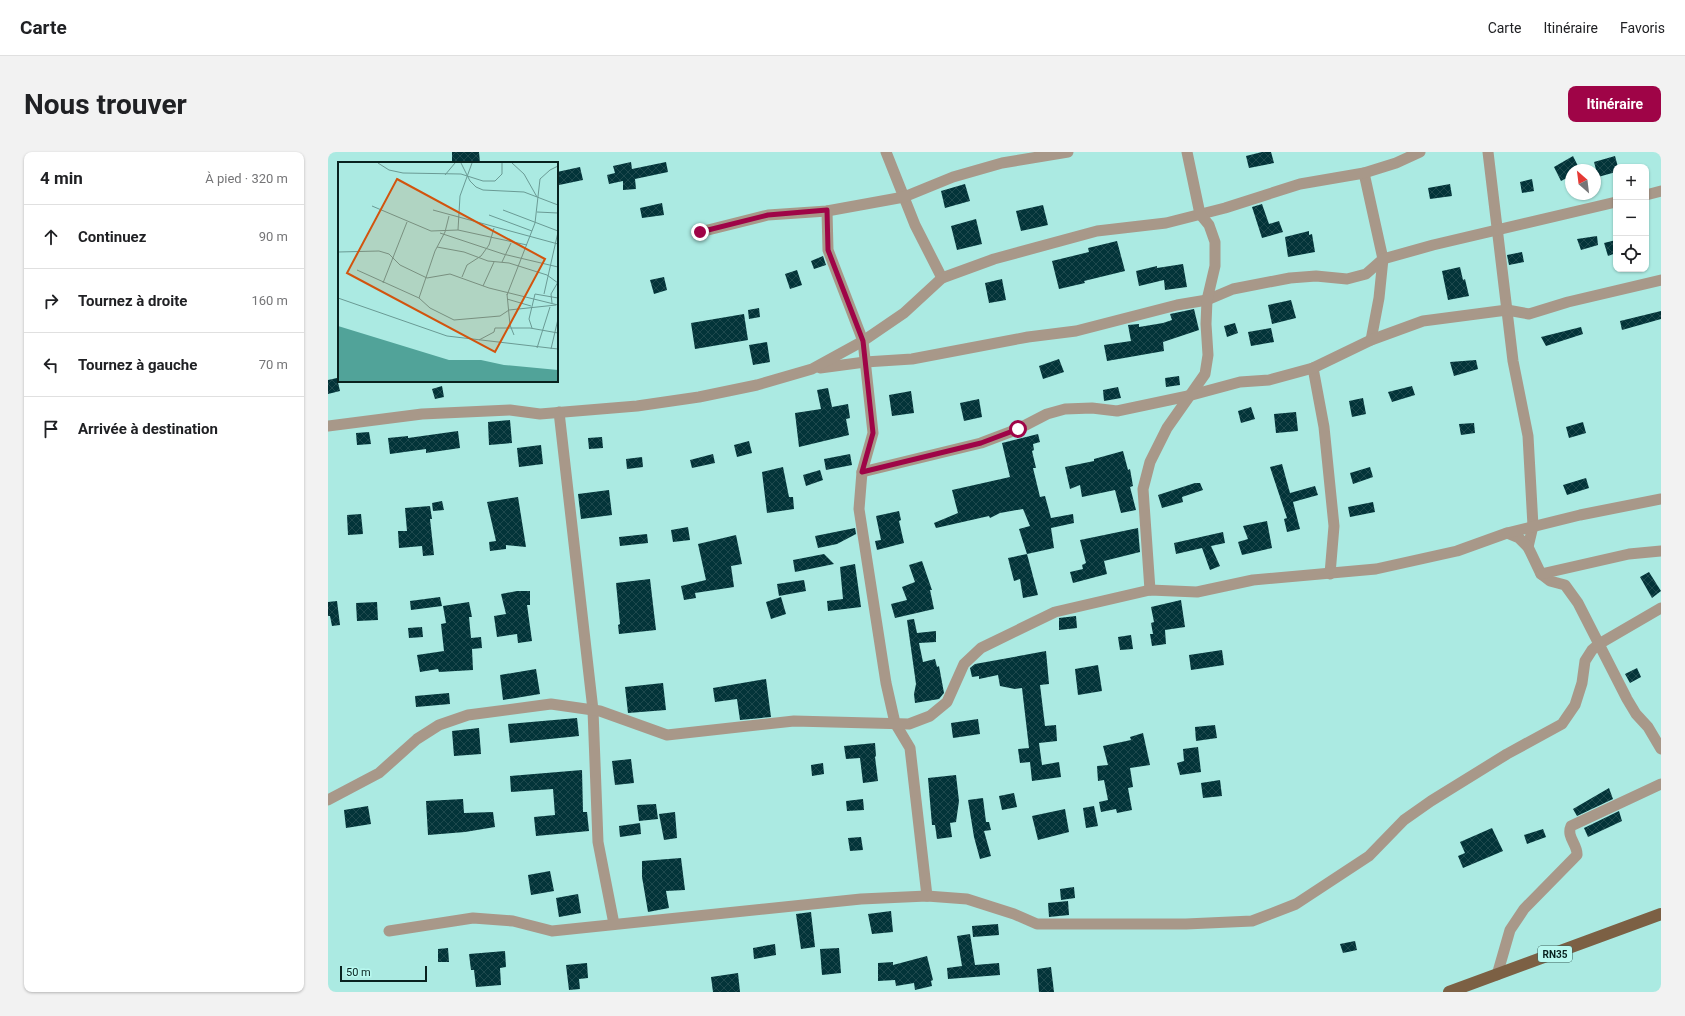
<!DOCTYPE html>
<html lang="fr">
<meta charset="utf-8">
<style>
:root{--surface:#fff;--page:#f2f2f2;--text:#202124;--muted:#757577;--line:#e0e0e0;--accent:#9f0447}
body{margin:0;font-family:Roboto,sans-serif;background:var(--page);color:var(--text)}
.controls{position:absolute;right:12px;top:12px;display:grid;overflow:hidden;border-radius:8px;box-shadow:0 1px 3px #0004}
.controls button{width:36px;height:36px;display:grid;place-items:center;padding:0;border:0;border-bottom:1px solid var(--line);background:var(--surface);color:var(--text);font:20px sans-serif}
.compass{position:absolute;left:1237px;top:12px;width:36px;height:36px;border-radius:50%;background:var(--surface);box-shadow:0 1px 3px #0004;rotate:332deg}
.scale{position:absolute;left:12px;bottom:10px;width:87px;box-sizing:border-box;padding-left:4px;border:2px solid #08221f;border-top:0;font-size:11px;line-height:14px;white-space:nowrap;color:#08221f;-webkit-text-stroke:3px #b8f8ef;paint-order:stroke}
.stop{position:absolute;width:12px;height:12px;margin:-9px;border:3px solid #9f0447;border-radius:50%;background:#fff}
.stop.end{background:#9f0447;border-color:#fff;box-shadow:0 1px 4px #0008}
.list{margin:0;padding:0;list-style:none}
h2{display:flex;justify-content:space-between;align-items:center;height:52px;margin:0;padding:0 16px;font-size:17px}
h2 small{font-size:13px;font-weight:400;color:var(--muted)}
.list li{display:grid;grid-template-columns:26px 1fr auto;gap:12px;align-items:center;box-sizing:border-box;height:64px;padding:0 16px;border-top:1px solid var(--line)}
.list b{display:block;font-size:15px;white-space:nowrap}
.list em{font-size:13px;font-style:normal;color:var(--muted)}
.icon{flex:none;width:22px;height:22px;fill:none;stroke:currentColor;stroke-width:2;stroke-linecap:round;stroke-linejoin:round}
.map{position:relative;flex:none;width:1333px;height:840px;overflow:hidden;border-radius:8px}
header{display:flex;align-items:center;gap:24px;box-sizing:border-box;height:56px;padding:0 20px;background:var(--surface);border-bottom:1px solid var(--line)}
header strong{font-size:19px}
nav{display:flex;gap:22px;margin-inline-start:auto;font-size:14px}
.intro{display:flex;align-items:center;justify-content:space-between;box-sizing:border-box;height:96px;padding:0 24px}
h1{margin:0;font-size:28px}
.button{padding:10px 18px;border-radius:8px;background:var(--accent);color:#fff;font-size:14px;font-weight:700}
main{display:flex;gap:24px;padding:0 24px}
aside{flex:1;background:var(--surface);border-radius:8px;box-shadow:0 1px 3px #0004}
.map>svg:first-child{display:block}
.building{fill:url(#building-cross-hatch)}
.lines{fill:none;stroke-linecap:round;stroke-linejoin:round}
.street{stroke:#a89889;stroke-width:11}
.primary{stroke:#7c6044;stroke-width:12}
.route{stroke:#9f0447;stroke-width:5}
.labels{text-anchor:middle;stroke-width:4;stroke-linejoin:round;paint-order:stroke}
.shield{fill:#b8f8ef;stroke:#3d625d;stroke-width:1}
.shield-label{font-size:10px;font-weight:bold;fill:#08221f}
.inset-road{fill:none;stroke:#6a9a94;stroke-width:1}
.view{fill:#d2540e;fill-opacity:0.15;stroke:#d2540e;stroke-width:2}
.inset-edge{fill:none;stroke:#08221f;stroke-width:2}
</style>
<header>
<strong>Carte</strong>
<nav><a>Carte</a><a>Itinéraire</a><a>Favoris</a></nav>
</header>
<div class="intro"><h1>Nous trouver</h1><a class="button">Itinéraire</a></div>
<main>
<aside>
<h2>4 min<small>À pied · 320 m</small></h2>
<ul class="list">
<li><svg class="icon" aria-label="ahead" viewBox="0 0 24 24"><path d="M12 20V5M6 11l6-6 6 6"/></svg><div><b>Continuez</b></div><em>90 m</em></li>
<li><svg class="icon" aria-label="right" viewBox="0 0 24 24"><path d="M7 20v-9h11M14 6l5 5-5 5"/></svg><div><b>Tournez à droite</b></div><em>160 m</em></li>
<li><svg class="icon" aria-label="left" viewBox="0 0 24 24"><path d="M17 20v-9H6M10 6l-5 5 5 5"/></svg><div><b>Tournez à gauche</b></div><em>70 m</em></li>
<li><svg class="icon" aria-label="arrive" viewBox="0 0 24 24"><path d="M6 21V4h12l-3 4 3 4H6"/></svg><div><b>Arrivée à destination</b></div></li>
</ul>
</aside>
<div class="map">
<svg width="1333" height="840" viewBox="0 0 1333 840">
<defs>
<pattern id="building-cross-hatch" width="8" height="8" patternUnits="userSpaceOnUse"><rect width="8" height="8" fill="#033439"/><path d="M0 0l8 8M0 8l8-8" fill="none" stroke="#1e494d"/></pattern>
</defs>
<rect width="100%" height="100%" fill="#abeae2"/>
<g class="building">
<polygon points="124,0 151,0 152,11 124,11"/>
<polygon points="934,0 943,0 946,11 921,16 918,4"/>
<polygon points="1245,4 1252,18 1243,18 1243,24 1233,29 1226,15"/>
<polygon points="1287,4 1290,15 1288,15 1288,20 1270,25 1266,10"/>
<polygon points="303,10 304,17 338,10 340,20 307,27 308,37 295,38 295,29 281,32 279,23 287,21 285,14"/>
<polygon points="252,15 255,28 231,33 229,20"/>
<polygon points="1204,27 1206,39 1194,41 1192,30"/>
<polygon points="637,32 642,49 617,56 613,39"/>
<polygon points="1122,32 1124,44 1102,47 1100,36"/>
<polygon points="334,51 336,63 314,66 312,56"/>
<polygon points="934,52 941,72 951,69 955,80 934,86 924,55"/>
<polygon points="715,53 720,73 693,79 688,59"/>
<polygon points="648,67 654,92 629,98 623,74"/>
<polygon points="981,79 981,83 984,82 987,100 960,105 957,85"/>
<polygon points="1269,84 1270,93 1253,98 1249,87"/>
<polygon points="1288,88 1288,101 1280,104 1276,91"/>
<polygon points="789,89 797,119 756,129 757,131 731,137 724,109 761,100 760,96"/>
<polygon points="1194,100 1196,110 1181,113 1179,103"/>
<polygon points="495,104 498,113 486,117 483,109"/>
<polygon points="855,112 859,135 837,138 836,128 811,134 808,119 829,114 829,116"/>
<polygon points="1132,115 1135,128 1137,127 1141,144 1120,148 1114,119"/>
<polygon points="469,118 474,133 462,137 457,122"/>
<polygon points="336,125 339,138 326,142 322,128"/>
<polygon points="674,127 678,148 661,151 657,131"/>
<polygon points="963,148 968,166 944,172 940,153"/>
<polygon points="431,156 432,165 421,167 420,158"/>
<polygon points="866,157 871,178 835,190 836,199 779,209 776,193 803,189 800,173 811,172 811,175 835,171 844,168 842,162"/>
<polygon points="1333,159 1333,167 1294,178 1292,169"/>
<polygon points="416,162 420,188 367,197 363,171"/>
<polygon points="907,171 910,181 899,185 896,174"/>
<polygon points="1253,175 1255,182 1218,194 1213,185"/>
<polygon points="943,176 946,190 923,194 920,180"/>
<polygon points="439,190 442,210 425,213 421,193"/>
<polygon points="731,207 736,220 715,227 711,214"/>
<polygon points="1148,208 1150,217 1126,224 1122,210"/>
<polygon points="851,224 852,233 838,235 837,226"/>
<polygon points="9,226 12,239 0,242 0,228"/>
<polygon points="114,234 116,245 107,247 104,237"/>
<polygon points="1084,234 1087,243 1064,250 1060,240"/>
<polygon points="790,235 793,246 776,249 775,238"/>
<polygon points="500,236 504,255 520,252 522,266 518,267 521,283 471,295 467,261 493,257 489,238"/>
<polygon points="583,239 586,261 564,264 561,243"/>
<polygon points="1035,246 1038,262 1024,265 1021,249"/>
<polygon points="651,247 654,265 636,269 632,251"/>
<polygon points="923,255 927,267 913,271 910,259"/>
<polygon points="968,260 970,279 948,281 946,262"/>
<polygon points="182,268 184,291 161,293 160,270"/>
<polygon points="1255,270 1258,281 1241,286 1238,275"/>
<polygon points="1146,271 1147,281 1133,283 1131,272"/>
<polygon points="130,279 132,296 98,301 98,297 62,302 60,286 80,284 80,286"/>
<polygon points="41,280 43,292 29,293 28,281"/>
<polygon points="710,282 712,290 705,292 706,298 704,299 708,316 705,316 712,345 717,344 723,366 745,362 746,371 723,376 726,396 699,402 691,377 702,374 695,357 672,361 662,366 661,364 608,376 606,371 630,361 624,338 682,325 674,291"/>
<polygon points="274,285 275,296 261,297 260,286"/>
<polygon points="421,289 424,301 409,305 406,293"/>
<polygon points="213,293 215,312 191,315 189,296"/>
<polygon points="795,299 800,318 802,317 805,334 802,335 808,358 793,361 787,338 754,345 752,333 742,337 737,315 766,309 766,307"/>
<polygon points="385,302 387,311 364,316 362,308"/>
<polygon points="522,302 524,313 498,318 496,307"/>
<polygon points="314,305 315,315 299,317 298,307"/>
<polygon points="954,312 962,341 987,334 990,343 965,350 972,377 959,380 956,367 959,366 942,315"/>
<polygon points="455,315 461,345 465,345 466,357 439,361 434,320"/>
<polygon points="1042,315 1045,325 1025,332 1022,321"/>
<polygon points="492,318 495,328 478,334 475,323"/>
<polygon points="1258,326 1261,336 1239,343 1235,333"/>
<polygon points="867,331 872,331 875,338 854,345 855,350 834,356 830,343"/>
<polygon points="281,338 284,363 253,367 250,342"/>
<polygon points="190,345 198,395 178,393 178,397 162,399 161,390 168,389 159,350"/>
<polygon points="114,349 116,358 105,359 104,351"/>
<polygon points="1045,350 1047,360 1022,365 1020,355"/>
<polygon points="102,354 104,367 102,367 106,403 95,404 94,394 71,396 70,379 79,379 77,356"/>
<polygon points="571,359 573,368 571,369 576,391 549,398 547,389 553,388 548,364"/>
<polygon points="33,362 35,382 20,383 19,363"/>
<polygon points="939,369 944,396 914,403 910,390 920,387 915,374"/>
<polygon points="360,375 362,388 345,390 343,378"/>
<polygon points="527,376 528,382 509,392 490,396 487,384"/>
<polygon points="810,376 812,400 776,409 779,422 745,431 742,420 755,417 754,413 758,411 752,388"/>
<polygon points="895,380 897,391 883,394 892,414 882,418 874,396 848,402 846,391"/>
<polygon points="319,382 320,391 292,394 291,385"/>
<polygon points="408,383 414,412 403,414 406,435 367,441 368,446 356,448 353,434 378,428 370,392"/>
<polygon points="496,402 506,412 467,420 465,408"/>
<polygon points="699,402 710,443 695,446 692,427 686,429 680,406"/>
<polygon points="594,409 604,438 602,438 606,457 567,466 563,452 579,448 574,435 587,430 581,413"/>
<polygon points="527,412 533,455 500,459 499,449 515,447 512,415"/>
<polygon points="1321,420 1333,439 1324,446 1312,425"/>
<polygon points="322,427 328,478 291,482 290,473 292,472 288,431"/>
<polygon points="476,428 478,439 451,444 449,432"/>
<polygon points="189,439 202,439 202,453 199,453 204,489 190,491 189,482 169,485 166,464 178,462 173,442"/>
<polygon points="112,445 114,454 83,458 82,449"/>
<polygon points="453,445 458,462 443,467 438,450"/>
<polygon points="853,448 857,475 837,478 838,492 824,494 822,482 825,482 823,471 826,470 823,455"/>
<polygon points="9,449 12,473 4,474 2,464 0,464 0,450"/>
<polygon points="49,450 50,468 29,469 28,451"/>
<polygon points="141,450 144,465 141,465 143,486 153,485 154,496 144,497 145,518 111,520 110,517 92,520 89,503 116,499 113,472 118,471 115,454"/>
<polygon points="748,464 749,476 731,478 731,466"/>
<polygon points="586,467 589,481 608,479 608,490 591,491 595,510 607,507 609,515 611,514 616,541 611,547 587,551 586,542 588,532 579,468"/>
<polygon points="94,475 95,485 81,486 80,476"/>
<polygon points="803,483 805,497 792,498 790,485"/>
<polygon points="894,498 896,513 863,518 861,503"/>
<polygon points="718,499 721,532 712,533 717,574 728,573 729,589 711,591 714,613 731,610 733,625 704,629 702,610 692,611 690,597 701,596 694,536 687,537 672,534 670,523 651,527 651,524 644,525 642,516 647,512"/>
<polygon points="770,513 774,539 750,543 747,517"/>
<polygon points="1309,516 1313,525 1302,531 1297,522"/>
<polygon points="208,517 212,542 175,548 172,523"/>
<polygon points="438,527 443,565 412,568 409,547 387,550 385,536"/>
<polygon points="335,531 338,558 300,561 297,535"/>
<polygon points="121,541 122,552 88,555 87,544"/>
<polygon points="249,566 251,584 182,591 180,572"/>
<polygon points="650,567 652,582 625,586 623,571"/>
<polygon points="887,573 889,586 868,589 867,575"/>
<polygon points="151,576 153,602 126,604 124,579"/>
<polygon points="815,581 822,613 802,616 805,635 800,636 804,658 789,661 788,657 773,660 771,650 780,648 776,628 770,629 769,614 780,613 775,594 803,588 802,585"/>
<polygon points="547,591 548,604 547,605 550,629 535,631 532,606 518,607 516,594"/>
<polygon points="870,595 873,620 852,623 849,611 856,609 855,597"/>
<polygon points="303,607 306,631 287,633 284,609"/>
<polygon points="495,611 496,622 484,624 483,613"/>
<polygon points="254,618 255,660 259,660 261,679 208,684 206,665 227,663 225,637 183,640 182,624"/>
<polygon points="628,623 631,649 628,670 622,671 624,685 609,687 607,673 604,673 600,626"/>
<polygon points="892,628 894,644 875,646 873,631"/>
<polygon points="1281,636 1285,647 1249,664 1245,657"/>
<polygon points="686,641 689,655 674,658 671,644"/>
<polygon points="655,646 658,670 661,670 663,678 656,679 663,704 652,707 646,685 640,648"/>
<polygon points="135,647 136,661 165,660 167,675 137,680 100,683 98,649"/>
<polygon points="535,647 536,658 519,659 518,649"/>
<polygon points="328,652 330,667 311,669 309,653"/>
<polygon points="40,654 43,672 18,676 16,658"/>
<polygon points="766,654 770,674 758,676 755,656"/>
<polygon points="737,657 741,680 710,688 704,664"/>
<polygon points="1291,659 1294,669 1260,685 1256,676"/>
<polygon points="347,660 349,686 336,688 331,662"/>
<polygon points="312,671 313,682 292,685 291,674"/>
<polygon points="1164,676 1175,699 1135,716 1130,704 1137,701 1132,690"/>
<polygon points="1215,677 1218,685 1199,692 1196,683"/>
<polygon points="533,685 535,698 522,699 520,686"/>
<polygon points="353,706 357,738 338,739 341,756 320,760 314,725 314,709"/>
<polygon points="222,719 226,739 203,743 200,723"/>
<polygon points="746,735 747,746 733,748 732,737"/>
<polygon points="250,742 253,761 231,765 228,746"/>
<polygon points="740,749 741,763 721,765 720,751"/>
<polygon points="563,759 565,780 544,782 540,762"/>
<polygon points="483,760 487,795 473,797 468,762"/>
<polygon points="670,772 671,783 645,785 644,774"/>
<polygon points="642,782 647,813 671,811 672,823 620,827 619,816 634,814 629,784"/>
<polygon points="1027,789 1029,798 1015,801 1012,792"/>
<polygon points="447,792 448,803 426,807 425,796"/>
<polygon points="120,796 121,810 110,810 110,797"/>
<polygon points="511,796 513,821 494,823 492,797"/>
<polygon points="177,799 178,815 172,816 173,833 148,835 146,818 143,818 141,802"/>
<polygon points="599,804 605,828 603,829 604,834 587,838 586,831 568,834 567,828 550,829 550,811 565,810 565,813"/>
<polygon points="259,811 260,826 251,827 252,837 241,838 238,813"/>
<polygon points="723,815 726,840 711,840 709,817"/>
<polygon points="410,821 412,840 385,840 383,825"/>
</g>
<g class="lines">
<g class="street">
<polyline points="558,0 587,73 614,126"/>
<polyline points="1160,0 1185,209 1200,284 1205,374 1200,395"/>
<polyline points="1036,21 1055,107 1051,146 1043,188"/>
<polyline points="1318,43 1333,39"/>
<polyline points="499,59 500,98 535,189 545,281 534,320 531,357 558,531 567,571 582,596 599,744"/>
<polyline points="372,80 440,63 499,59 576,45 625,25 674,11 740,0"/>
<polyline points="492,216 537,210 584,207 700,185 748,179 849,153 879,148 905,137 962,126 988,124 1019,127 1038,122 1055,107 1105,93 1288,50"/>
<polyline points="985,216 996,275 1006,374 1002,422"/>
<polyline points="231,260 265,558 270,690 286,772"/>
<polyline points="0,274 94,262 182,258 212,262 309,254 371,245 429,233 484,217 535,189 576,161 614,126 666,107 769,79 838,71 897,56 972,32 1036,21 1068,11 1092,0"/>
<polyline points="534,320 653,291 690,277 719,262 737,257 764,256 789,259 860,244 912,230 941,228 985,216 1043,188 1095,169 1179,158 1201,162 1240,150 1333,128"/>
<polyline points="1179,381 1191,386 1200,395 1213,422 1222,429 1237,433 1250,451 1299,547 1308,562 1320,575 1333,597"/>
<polyline points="1213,422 1301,402 1333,399"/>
<polyline points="822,438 815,337 822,310 839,276 877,222 880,203 878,172 879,148 887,114 887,90 881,73 872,62 859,0"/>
<polyline points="0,648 51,621 89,587 111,573 140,563 223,552 272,559 339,583 466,569 581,572 602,564 619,550 636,512 653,496 727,460 822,438 869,440 925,428 1048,417 1129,399 1179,381 1252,363 1333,347"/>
<polyline points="61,779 145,766 185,769 224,779 533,747 599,744 639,747 686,762 709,772 858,772 924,769 968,752 1041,704 1076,668 1103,649 1179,602 1234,572 1247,553 1254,531 1257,509 1264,498 1271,492 1333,456"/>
<path d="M1169,823l13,-45 14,-21 53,-54c1,-10 -11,-18 -6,-29l90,-42"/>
</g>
<polyline class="primary" points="1121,840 1333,762"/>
</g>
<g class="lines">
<polyline class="route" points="372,80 440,63 499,58 500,98 535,189 545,281 534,320 653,291 690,277"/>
</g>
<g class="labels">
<rect class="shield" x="1210" y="794" width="34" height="16" rx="3"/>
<g class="shield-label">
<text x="1227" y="806">RN35</text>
</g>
</g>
<g transform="translate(10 10)">
<rect width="220" height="220" fill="#abeae2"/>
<path d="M0,164l111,34h32l23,5 54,5v11h-220z" fill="#51a399"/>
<path class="inset-road" d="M40,1l11,7 14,3 58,1 22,7h12l7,-7v-11M123,1l9,18 6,6 7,3 41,2 34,13M174,1l12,11 13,23M107,13l10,-12M34,44l59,25 27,-1 69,15M95,48l125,34M165,48l55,21M199,50l21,1M151,53l43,16M120,68l2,-34 12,-33M102,71l63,21 55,13M99,85l27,5 24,9 21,2 38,12 11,8M0,90l41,-1 10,3 11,11 27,13 23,-4 39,14 69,17M164,100l9,-19M19,108l62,28 11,10 24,12 46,-4 9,-6 47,-5M124,115l5,-12 14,-9 8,-11 5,-17M45,121l24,-61M145,124l11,-24M169,132l3,31 4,10M206,132l14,-62M169,133l28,-72 5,-44 10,-9 8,-4M0,136l109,38 111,13M81,136l16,-47 10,-19 4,-16M169,137l24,7M214,141l-1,-9 7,-12M194,166l-3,-9 6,-25 23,4M141,178l15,-8 1,-4h35l28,5M199,186l13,-41M213,187l7,-30"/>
<path class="view" d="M59,17l148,80 -50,93 -148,-79z"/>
<rect width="220" height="220" class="inset-edge"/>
</g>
</svg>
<div class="controls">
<button>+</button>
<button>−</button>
<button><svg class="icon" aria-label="locate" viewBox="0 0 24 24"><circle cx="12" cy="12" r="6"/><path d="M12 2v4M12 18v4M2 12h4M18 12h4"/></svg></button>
</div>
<svg class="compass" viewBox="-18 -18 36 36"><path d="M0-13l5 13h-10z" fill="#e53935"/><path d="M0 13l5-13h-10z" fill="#757577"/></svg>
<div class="scale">50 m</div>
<div class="stop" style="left:690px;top:277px"></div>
<div class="stop end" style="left:372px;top:80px"></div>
</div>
</main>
